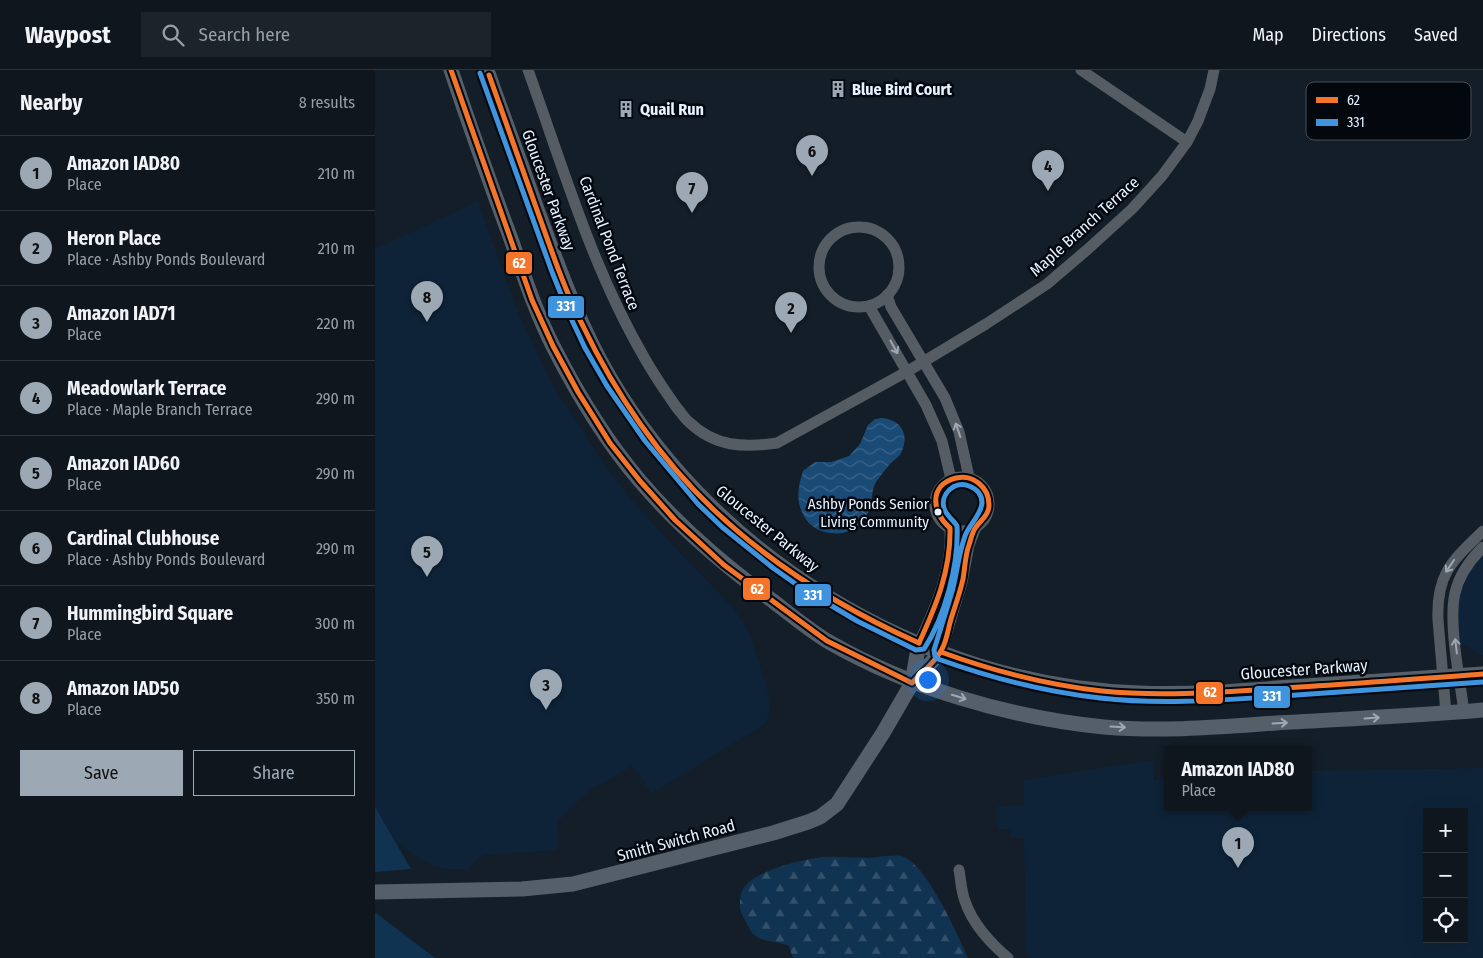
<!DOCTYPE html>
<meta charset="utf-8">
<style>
:root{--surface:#0f161e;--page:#1d232b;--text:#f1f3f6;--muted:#9b9fa4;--line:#2f353c;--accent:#9ca8b4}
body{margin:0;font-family:"Fira Sans Condensed",sans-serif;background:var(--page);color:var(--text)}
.controls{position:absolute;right:15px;bottom:15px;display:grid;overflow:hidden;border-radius:0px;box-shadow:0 5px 20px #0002}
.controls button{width:45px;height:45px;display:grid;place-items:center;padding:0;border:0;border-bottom:1px solid var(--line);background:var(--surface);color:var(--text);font:25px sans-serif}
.you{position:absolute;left:552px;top:609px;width:18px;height:18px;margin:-12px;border:4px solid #fff;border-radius:50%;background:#1a73e8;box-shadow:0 0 0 8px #1a73e833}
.badge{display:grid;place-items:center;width:32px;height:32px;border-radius:50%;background:var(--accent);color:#111;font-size:16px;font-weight:700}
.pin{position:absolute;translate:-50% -41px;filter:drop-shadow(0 1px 2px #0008)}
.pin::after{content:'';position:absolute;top:26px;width:18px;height:15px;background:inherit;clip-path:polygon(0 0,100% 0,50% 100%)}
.popup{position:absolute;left:789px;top:676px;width:148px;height:65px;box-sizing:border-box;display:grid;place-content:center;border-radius:0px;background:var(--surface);filter:drop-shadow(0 1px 4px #0005);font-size:16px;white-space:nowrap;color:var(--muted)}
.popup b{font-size:19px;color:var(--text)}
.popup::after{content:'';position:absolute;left:50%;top:100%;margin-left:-10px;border:10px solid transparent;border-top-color:var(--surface)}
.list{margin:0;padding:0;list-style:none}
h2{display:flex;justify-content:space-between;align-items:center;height:65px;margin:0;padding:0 20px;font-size:21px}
h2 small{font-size:16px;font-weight:400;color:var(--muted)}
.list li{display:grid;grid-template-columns:32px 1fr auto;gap:15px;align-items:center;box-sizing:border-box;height:75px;padding:0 20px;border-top:1px solid var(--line)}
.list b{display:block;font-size:19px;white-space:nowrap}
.list p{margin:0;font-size:16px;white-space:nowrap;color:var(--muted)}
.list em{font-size:16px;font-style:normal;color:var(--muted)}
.actions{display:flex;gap:10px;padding:15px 20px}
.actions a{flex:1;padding:11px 0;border:1px solid var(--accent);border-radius:0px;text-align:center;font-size:18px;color:var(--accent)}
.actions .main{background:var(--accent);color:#111}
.icon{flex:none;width:28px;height:28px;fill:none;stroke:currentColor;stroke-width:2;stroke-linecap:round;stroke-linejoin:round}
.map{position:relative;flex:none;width:1108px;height:888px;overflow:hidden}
header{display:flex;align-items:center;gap:30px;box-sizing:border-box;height:70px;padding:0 25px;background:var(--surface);border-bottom:1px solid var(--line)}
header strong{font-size:24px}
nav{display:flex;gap:28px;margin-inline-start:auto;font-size:18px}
.search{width:350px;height:45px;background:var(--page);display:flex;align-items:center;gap:12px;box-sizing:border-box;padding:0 18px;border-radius:0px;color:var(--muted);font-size:19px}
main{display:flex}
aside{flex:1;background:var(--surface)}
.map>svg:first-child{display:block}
.built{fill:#0e2338;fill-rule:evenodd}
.grass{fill:#113352}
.forest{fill:url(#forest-firs)}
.water{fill:url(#water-waves)}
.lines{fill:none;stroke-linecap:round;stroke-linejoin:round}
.street{stroke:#555c64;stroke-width:11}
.secondary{stroke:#555f69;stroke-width:15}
.bus-1-casing{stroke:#03080f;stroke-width:9}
.bus-2-casing{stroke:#03080f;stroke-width:9}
.bus-1{stroke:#f47529;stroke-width:5}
.bus-2{stroke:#4094de;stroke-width:5}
.oneway{stroke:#9ea7b2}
.oneway2{stroke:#9ea8b4}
.bus-dot{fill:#e6f2ff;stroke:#03080f;stroke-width:2}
.labels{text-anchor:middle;stroke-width:5;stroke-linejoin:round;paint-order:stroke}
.bus-label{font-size:15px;fill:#e6f2ff;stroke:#03080f;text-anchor:end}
.poi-label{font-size:16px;font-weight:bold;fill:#e6f2ff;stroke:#03080f;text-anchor:start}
.street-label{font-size:16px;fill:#e6f2ff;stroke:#03080f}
.key{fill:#03080f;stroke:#474e57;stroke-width:1}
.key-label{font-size:14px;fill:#e6f2ff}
.line-badge{stroke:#03080f;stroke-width:2}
.badge-label{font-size:14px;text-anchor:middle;font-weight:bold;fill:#fff}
</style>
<header>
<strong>Waypost</strong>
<div class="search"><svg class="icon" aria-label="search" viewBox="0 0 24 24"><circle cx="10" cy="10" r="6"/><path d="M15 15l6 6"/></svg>Search here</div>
<nav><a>Map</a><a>Directions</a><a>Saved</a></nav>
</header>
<main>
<aside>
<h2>Nearby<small>8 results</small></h2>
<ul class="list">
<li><span class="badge">1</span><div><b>Amazon IAD80</b><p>Place</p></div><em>210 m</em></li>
<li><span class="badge">2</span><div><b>Heron Place</b><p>Place · Ashby Ponds Boulevard</p></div><em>210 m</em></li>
<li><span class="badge">3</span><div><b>Amazon IAD71</b><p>Place</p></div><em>220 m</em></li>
<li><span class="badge">4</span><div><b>Meadowlark Terrace</b><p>Place · Maple Branch Terrace</p></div><em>290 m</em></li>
<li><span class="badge">5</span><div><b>Amazon IAD60</b><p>Place</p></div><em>290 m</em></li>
<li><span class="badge">6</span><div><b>Cardinal Clubhouse</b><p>Place · Ashby Ponds Boulevard</p></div><em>290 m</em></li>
<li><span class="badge">7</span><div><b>Hummingbird Square</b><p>Place</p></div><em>300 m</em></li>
<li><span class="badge">8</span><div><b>Amazon IAD50</b><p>Place</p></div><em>350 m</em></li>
</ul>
<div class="actions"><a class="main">Save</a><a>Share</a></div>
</aside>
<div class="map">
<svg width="1108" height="888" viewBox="0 0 1108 888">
<defs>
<pattern id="forest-firs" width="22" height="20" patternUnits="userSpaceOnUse" patternTransform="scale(1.25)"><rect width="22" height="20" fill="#113352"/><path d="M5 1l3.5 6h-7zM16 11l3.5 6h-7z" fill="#34516c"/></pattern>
<pattern id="water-waves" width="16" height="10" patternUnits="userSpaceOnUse" patternTransform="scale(1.25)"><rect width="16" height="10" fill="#1a4a76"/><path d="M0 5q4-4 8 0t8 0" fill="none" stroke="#3b658b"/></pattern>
</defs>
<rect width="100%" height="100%" fill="#141e28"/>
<g class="built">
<polygon points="103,131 141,238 179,317 230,396 258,431 287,464 359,539 367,551 375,565 390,611 394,629 394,644 391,652 385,657 276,724 266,707 257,696 219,718 196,737 182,753 183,780 108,785 100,791 94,799 72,799 59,796 43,788 20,770 0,737 0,179"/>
<polygon points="1108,472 1108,585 1105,585 1092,575 1077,576 1075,533"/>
<path d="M778,690l1,20 14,-2v29h140v-36l175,-3v190h-452l-5,-4 -2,-116h-13v-9h-13v-23l26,-1 -1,-25zM1052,742h37v127h-37z"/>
</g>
<g class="grass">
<polygon points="0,737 36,799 0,802"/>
<polygon points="0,843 1,843 60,888 0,888"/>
</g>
<path class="forest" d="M510,786c5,0 11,-1 16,0 24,5 57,79 67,102h-175l-4,-12c-19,-8 -33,0 -43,-24 -3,-6 -7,-12 -6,-18 0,-8 1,-12 5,-18 13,-16 58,-27 79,-29 20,-1 41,3 61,-1z"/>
<path class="water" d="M507,348c20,2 28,17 19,35 -3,5 -7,7 -11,11 -5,6 -10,12 -14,18 -4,7 -4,15 -5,23 -5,18 -20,31 -40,28 -10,-1 -16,-4 -23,-11 -13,-17 -11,-32 -5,-51l12,-9h16l18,-6 11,-12 8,-19 7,-6z"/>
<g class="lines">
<g class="street">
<path d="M153,0c35,97 64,198 116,287 10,18 21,34 33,51 4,4 7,10 12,14 26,25 55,26 88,21l131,-72 78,-47 61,-40 41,-35 44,-40 30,-33 25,-34 11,-21 12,-32 4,-19"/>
<polyline points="706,0 812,72"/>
<circle cx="484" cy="197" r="40"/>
<polyline points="512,225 516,237 570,328 584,362 594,407"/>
<polyline points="494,236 551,335 567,371 576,409"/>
<circle cx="587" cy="434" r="27"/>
<path d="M544,573c17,-36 34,-75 31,-115"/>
<polyline points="566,582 587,512 594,475 601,457"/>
<path d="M1089,642c-4,-32 -16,-89 -9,-119 4,-18 15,-33 28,-46"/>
<path d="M1071,643l-8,-93c-2,-46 14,-59 45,-89"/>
<path d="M584,800c2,10 2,21 6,31 7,22 26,43 43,57"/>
</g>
<g class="secondary">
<path d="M76,0c19,57 39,113 60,169 13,37 25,74 43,109 24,47 52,93 86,133 39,46 85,85 133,120 18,14 36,29 56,41 80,46 182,76 275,85 57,5 115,0 172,-4 69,-4 138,-7 207,-13"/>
<path d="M112,0c15,44 32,87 47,131 20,54 39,108 66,159 104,193 320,326 539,333 51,2 102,-2 152,-6 64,-4 128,-9 192,-13"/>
<polyline points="537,613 544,573"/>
<polyline points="0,822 147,819 198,814 398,763 433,752 445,747 462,734 508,663 537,613 566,582"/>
</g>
<g class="bus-1-casing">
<g id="bus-1">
<path d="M76,0l81,230 21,46 25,46 32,51 30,38 35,39 49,45 103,76 85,42c10,-11 24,-21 30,-34 5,-9 6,-20 9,-30 4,-13 9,-26 12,-40 2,-11 2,-23 6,-34 2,-6 3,-13 7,-18 5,-7 13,-12 13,-22 0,-18 -16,-31 -33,-27 -28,7 -24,35 -6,50 1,42 -14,78 -31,115"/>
<path d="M114,5c16,45 32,90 48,135 14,39 27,79 46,116 32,67 77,133 131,184 59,56 131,100 205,133"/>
<path d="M566,582c52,19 106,33 161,39 60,6 121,1 181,-3 67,-4 133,-9 200,-14"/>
</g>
</g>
<g class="bus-2-casing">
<path id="bus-2" d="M105,3l72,199 17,42 16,34 22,38 38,55 53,63 24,23 51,41 27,19 57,34 59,29 8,-1c21,-32 35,-85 33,-123 -3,-6 -11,-10 -13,-18 -4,-14 11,-28 25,-22 8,3 13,8 13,17 -1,12 -13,22 -17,33 -6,17 -8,35 -12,52 -6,21 -13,42 -19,62l1,6 3,3c53,19 107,33 162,39 61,7 122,2 182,-2 67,-5 134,-9 201,-14"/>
</g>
<use href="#bus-1" class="bus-1"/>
<use href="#bus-2" class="bus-2"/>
</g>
<defs><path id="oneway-shaft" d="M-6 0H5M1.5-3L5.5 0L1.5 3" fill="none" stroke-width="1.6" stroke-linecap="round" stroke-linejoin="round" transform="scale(1.25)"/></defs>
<g class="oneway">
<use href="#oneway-shaft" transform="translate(519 277) rotate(61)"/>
<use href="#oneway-shaft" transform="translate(583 360) rotate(-109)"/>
<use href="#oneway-shaft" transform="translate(1075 496) rotate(124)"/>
<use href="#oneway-shaft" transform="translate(1081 576) rotate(-97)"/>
</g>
<g class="oneway2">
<use href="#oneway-shaft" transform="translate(584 627) rotate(17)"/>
<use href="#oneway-shaft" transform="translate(997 648) rotate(-4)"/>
<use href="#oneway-shaft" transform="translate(905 653) rotate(-3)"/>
<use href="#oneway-shaft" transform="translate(743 657) rotate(3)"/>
</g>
<defs>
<g id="building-bare" transform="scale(1.35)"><path d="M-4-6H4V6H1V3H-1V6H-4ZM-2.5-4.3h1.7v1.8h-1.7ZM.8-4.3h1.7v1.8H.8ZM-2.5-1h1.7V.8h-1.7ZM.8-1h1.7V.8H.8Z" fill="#9ca8b4" stroke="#03080f" stroke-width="2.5" paint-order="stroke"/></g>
</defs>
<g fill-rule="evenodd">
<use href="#building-bare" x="463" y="19"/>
<use href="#building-bare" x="251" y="39"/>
</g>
<circle class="bus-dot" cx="563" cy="442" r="4.5"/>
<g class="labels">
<g class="bus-label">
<text x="554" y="439">Ashby Ponds Senior<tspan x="554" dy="18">Living Community</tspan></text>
</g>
<g class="poi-label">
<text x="477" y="25">Blue Bird Court</text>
<text x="265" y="45">Quail Run</text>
</g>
<g class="street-label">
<text transform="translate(174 120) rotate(70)" y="6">Gloucester Parkway</text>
<text transform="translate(709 156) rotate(-42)" y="6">Maple Branch Terrace</text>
<text transform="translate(235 173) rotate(69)" y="6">Cardinal Pond Terrace</text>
<text transform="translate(393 458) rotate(39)" y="6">Gloucester Parkway</text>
<text transform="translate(929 599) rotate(-4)" y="6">Gloucester Parkway</text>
<text transform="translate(301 770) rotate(-15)" y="6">Smith Switch Road</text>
</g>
</g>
<rect x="931" y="12" width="165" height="58" rx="8" class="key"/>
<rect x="941" y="27" width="22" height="6" fill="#f47529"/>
<rect x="941" y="49" width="22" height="7" fill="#4094de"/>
<g class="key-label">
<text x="972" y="35">62</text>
<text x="972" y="57">331</text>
</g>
<g class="line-badge">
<rect x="130" y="181" width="28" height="24" rx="5" fill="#f47529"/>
<rect x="172" y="225" width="38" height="24" rx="5" fill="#4094de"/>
<rect x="367" y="507" width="29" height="24" rx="5" fill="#f47529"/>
<rect x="419" y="513" width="38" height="24" rx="5" fill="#4094de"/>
<rect x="820" y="611" width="29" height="24" rx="5" fill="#f47529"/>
<rect x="878" y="615" width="38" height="24" rx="5" fill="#4094de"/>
</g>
<g class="badge-label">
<text x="144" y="198">62</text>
<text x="191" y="241">331</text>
<text x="382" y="524">62</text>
<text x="438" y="530">331</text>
<text x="835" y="627">62</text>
<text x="897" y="631">331</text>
</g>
</svg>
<div class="controls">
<button>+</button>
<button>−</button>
<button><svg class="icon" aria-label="locate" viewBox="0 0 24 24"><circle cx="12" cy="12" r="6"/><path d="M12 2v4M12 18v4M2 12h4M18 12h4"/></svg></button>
</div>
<div class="you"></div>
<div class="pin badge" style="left:863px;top:798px">1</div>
<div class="popup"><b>Amazon IAD80</b>Place</div>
<div class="pin badge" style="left:416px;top:263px">2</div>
<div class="pin badge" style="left:171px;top:640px">3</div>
<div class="pin badge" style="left:673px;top:121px">4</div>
<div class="pin badge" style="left:52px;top:507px">5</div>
<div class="pin badge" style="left:437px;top:106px">6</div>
<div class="pin badge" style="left:317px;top:143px">7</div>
<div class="pin badge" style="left:52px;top:252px">8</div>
</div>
</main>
